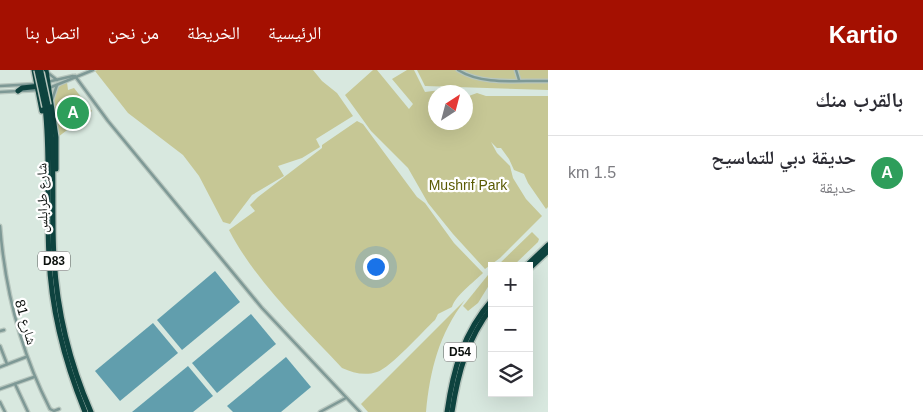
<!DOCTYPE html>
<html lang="ar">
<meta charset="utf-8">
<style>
:root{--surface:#fff;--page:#f2f2f3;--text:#2b2b33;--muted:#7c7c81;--line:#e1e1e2;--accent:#a41001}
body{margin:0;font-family:Helvetica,"Noto Naskh Arabic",sans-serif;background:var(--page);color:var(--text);direction:rtl}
.controls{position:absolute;right:15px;bottom:15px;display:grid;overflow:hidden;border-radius:0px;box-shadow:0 5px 20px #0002}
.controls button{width:45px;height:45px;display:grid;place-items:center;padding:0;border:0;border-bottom:1px solid var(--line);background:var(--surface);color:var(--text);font:25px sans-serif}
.compass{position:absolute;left:428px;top:15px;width:45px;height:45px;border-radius:50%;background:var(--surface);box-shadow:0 5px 20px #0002;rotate:36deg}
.you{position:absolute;left:375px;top:196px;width:18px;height:18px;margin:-12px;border:4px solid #fff;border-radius:50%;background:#1a73e8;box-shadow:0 0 0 8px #1a73e833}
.badge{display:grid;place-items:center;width:32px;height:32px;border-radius:50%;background:var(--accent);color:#fff;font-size:16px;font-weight:700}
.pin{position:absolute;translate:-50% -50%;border:2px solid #fff;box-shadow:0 1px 5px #0006}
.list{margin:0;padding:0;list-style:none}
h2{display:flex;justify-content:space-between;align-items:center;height:65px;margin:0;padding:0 20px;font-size:21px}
h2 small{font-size:16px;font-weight:400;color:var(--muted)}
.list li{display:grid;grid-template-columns:32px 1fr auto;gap:15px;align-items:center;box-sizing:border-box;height:75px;padding:0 20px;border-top:1px solid var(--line)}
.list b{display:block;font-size:19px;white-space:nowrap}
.list p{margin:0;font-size:16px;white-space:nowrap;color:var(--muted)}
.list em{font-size:16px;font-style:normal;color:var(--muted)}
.icon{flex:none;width:28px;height:28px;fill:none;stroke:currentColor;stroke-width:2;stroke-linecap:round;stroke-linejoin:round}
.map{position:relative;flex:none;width:548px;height:342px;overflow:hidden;direction:ltr}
header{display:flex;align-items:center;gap:30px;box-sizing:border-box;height:70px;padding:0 25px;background:var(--accent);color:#fff}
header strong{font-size:24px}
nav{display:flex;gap:28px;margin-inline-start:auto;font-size:18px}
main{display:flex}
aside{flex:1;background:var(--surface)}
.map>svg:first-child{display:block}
.green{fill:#c6c795}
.water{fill:#619ead}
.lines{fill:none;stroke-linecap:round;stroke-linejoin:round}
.minor-casing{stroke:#b7c6be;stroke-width:5}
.highway-casing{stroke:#b7c6be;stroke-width:8}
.minor{stroke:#7e9996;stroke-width:2.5}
.highway{stroke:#0e433f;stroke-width:5}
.highway-bridge-casing{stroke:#b7c6be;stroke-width:8;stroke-linecap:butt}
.highway-bridge{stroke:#0e433f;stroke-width:5}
.labels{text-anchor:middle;stroke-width:4.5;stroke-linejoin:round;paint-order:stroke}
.shield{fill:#fff;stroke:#555856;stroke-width:1}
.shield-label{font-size:12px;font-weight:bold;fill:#0c110e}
.park-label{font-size:14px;fill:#5b5b04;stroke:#fff}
.street-label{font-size:14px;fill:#0c110e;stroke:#fff}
</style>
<header>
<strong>Kartio</strong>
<nav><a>الرئيسية</a><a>الخريطة</a><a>من نحن</a><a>اتصل بنا</a></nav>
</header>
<main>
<aside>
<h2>بالقرب منك<small></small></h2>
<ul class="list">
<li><span class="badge" style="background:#2e9e5b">A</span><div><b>حديقة دبي للتماسيح</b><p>حديقة</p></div><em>1.5 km</em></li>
</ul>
</aside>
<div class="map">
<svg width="548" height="342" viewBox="0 0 548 342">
<rect width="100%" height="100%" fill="#d8e8df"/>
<g class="green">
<polygon points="97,0 313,0 322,11 337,23 353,46 316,69 320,77 302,88 278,96 284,106 252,125 230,154 223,152 199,106 183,85 128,43 95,1"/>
<polygon points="373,0 377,0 409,39 413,34 392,9 407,0 414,0 425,22 456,18 461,22 436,22 436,52 466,52 466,27 477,23 486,26 548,26 548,137 546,139 528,113 524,104 514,100 509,89 501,78 497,78 491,72 497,83 510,96 513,108 526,129 542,146 500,188 485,199 453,164 428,133 408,98 371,61 345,25"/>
<polygon points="417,0 548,0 548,20 425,16"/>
<path d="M67,12l1,8 6,-2 18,23 -34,26c-1,-19 -13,-48 9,-55z"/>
<path d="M357,51l6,3 54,73 8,6 29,40 29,30c-9,9 -28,23 -31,34l-14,7 -3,6c-12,11 -45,48 -58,52 -12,4 -24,1 -35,-4 -40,-43 -86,-86 -113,-138l26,-19 -5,-6 8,-8 64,-49v-3z"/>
<polygon points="532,162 539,169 538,172 513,196 497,196"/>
<polygon points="488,205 491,212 478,233 468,241 463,236"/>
<path d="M465,230c-26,34 -35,70 -39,112h-58l-7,-8z"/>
</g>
<g class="water">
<polygon points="215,201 240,232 182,280 157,250"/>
<polygon points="251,244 276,274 217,323 192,293"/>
<polygon points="153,253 178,283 120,331 95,301"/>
<polygon points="286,287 311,317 281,342 233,342 227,336"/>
<polygon points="188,296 213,326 193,342 132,342"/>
</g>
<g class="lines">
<g class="minor-casing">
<g id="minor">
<path d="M458,0c25,16 62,10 90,11"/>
<polyline points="516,0 519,10"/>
<polyline points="48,3 57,10"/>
<polyline points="75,6 108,51 262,238 360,342"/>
<polyline points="47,12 73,6"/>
<polyline points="0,16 37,14"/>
<polyline points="49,18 93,0"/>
<polyline points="0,22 38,20"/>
<polyline points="52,30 57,15"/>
<path d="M0,156c5,65 20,124 50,183l4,2 5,-2"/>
<polyline points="0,261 4,260"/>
<polyline points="0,276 7,294"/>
<polyline points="0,297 26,287"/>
<polyline points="15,314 28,342"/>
<polyline points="0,319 34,307"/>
<polyline points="0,332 5,342"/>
<polyline points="320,342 346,328"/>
</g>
</g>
<g class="highway-casing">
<g id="highway">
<polyline points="34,0 42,41"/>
<polyline points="46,0 56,67 56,99"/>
<polyline points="18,21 22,18 41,16"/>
<path d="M48,36c8,50 3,101 6,152 3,52 16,106 37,154"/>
<path d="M45,37c6,50 1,99 4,149 2,54 16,107 36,156"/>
<polyline points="526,196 548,175"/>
<polyline points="529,199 548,181"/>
<path d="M447,342c6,-42 16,-79 45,-112"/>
<path d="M452,342c6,-39 15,-73 40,-105"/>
</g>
</g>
<use href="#minor" class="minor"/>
<use href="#highway" class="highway"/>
<g class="highway-bridge-casing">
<g id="highway-bridge">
<polyline points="37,0 45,37"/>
<polyline points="41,2 48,35"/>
</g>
</g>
<use href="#highway-bridge" class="highway-bridge"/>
</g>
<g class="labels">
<g class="shield">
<rect x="38" y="181.5" width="32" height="19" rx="4"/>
<rect x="444" y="272.5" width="32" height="19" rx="4"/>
</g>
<g class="shield-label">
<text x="54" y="195">D83</text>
<text x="460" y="286">D54</text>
</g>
<g class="park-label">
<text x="468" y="120">Mushrif Park</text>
</g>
<g class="street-label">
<text transform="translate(42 128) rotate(-91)" y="5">شارع طرابلس</text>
<text transform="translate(26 252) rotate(74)" y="5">شارع 81</text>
</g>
</g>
</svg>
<div class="controls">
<button>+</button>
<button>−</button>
<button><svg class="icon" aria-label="layers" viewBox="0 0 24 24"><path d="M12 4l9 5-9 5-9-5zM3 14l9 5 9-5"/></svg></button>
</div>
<svg class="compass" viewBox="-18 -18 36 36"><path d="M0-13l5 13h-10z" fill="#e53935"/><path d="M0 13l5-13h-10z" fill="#7c7c81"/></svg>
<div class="you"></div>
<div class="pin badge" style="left:73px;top:43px;background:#2e9e5b">A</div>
</div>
</main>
